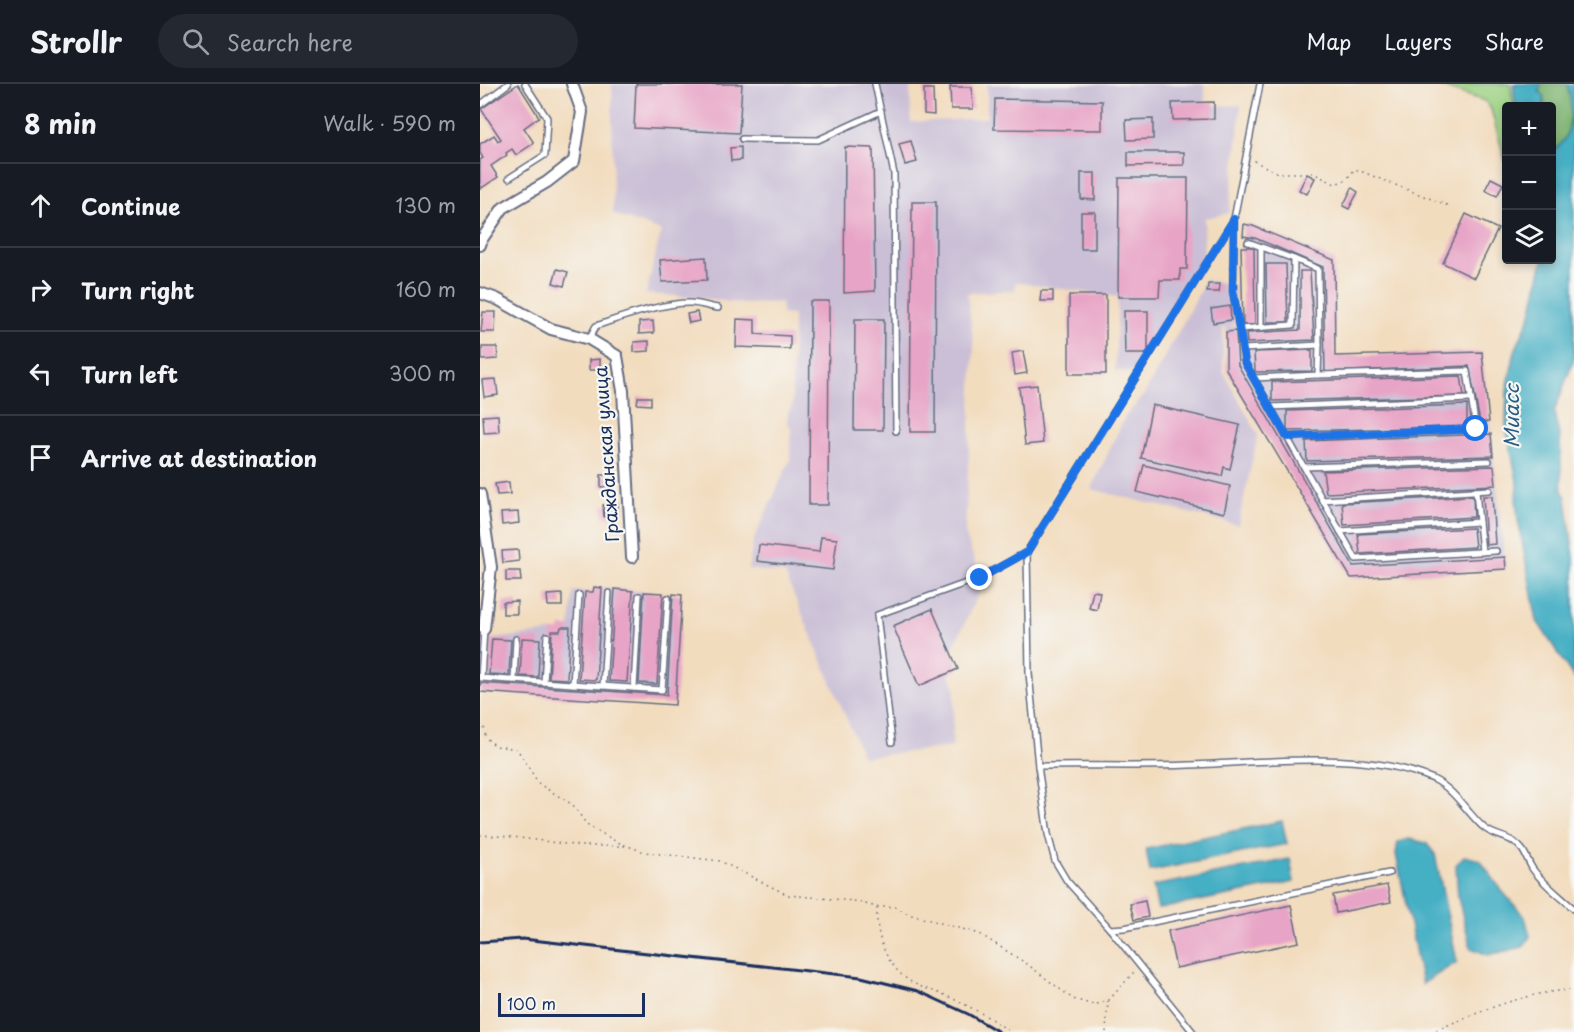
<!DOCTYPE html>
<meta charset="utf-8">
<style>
:root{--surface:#171b24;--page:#242831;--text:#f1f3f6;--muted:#9ea1a6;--line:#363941}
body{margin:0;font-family:"Playpen Sans",sans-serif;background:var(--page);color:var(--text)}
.controls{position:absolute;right:18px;top:18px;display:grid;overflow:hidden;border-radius:6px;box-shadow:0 3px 9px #0003}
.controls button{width:54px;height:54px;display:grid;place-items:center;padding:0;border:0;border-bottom:2px solid var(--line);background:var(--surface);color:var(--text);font:30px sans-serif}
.scale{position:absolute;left:18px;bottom:15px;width:147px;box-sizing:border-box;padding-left:6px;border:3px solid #1b2f5e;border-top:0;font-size:16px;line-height:21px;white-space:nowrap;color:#1b2f5e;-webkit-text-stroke:4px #f6f6f2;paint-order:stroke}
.stop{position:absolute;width:18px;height:18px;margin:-14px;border:4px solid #1a73e8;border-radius:50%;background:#fff}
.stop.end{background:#1a73e8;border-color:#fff;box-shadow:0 2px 6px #0008}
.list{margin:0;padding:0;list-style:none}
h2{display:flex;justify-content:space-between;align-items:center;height:78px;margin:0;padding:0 24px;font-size:26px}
h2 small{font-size:20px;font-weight:400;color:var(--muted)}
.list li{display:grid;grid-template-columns:39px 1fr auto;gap:18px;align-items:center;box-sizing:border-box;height:84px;padding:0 24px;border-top:2px solid var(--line)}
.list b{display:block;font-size:22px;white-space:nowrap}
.list em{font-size:20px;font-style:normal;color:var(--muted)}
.icon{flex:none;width:33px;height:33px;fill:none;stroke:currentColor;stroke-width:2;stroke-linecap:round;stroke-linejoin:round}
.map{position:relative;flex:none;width:1094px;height:948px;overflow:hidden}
header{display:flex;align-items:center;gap:36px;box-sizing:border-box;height:84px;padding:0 30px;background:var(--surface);border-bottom:2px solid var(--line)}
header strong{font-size:28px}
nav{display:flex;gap:33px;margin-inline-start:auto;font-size:21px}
.search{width:420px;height:54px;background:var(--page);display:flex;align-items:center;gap:15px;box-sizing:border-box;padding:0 21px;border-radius:33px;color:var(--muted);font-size:22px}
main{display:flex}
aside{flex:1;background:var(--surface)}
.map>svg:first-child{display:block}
.industrial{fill:#cabfd6}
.green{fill:#9cd182;stroke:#5c8070;stroke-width:1.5}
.forest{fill:#7db370;stroke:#4c7167;stroke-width:1.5}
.water{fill:#45afc4;stroke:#306f91;stroke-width:1.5}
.building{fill:#e8a4c6}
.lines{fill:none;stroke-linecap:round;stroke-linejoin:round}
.service-casing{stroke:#666c80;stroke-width:8}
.minor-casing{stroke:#666c80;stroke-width:14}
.path{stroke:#666c80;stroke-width:1.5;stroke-dasharray:1.5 4.5;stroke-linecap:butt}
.service{stroke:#fff;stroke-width:5}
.minor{stroke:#fff;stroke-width:10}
.rail{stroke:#1b2f5e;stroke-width:3}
.route{stroke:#1a73e8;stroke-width:8}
.labels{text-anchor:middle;stroke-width:4.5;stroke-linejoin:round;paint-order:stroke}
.street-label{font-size:18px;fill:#1b2f5e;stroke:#f6f6f2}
.water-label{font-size:20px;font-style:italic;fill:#2a5c82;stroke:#f6f6f2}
</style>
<header>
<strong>Strollr</strong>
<div class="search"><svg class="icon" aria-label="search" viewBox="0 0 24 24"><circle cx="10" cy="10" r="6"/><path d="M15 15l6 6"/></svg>Search here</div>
<nav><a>Map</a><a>Layers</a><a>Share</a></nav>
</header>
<main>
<aside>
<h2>8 min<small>Walk · 590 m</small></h2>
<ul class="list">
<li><svg class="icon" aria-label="ahead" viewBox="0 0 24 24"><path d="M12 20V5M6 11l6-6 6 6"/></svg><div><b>Continue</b></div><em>130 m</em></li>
<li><svg class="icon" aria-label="right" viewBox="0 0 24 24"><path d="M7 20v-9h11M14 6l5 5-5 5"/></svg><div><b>Turn right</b></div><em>160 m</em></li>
<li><svg class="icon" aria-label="left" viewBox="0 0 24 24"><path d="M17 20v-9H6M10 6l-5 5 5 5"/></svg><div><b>Turn left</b></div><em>300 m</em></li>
<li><svg class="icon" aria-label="arrive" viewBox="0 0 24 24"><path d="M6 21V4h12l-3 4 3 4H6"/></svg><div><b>Arrive at destination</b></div></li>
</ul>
</aside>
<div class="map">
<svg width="1094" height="948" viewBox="0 0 1094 948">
<rect width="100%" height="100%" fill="#f6f6f2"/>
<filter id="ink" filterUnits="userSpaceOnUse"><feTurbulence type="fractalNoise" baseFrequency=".0167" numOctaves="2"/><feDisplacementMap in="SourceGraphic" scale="12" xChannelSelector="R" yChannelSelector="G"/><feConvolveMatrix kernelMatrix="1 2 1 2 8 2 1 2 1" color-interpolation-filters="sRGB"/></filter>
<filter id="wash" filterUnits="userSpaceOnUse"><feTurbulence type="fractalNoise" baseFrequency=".008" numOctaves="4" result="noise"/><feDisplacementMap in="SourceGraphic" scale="24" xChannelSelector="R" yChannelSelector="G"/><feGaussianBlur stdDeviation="1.35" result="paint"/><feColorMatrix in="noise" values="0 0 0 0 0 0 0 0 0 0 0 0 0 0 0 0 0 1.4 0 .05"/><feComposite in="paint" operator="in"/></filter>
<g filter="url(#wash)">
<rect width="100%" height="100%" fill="#f2dcbe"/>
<g class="industrial">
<polygon points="132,0 430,0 431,38 507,34 507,0 725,0 725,22 761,21 749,129 725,134 723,175 653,288 635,287 638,213 535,198 535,206 487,209 494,263 485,449 503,500 472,566 479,585 469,590 475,603 472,663 383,673 305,490 268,485 274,455 310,376 311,343 307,338 308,329 312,322 313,231 302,230 301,218 265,220 222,214 166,210 181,147 133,130"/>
<polygon points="764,140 773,142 854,176 855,272 1002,268 1026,485 871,494 746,285 746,243 743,244 743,287 778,351 758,441 611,405 645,333 665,309 726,196 755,202 755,239 749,242 763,241 761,163"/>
<polygon points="114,503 202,511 195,621 0,608 0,554 12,555 80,547 81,543 90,543 93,507 113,508"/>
</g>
<polygon class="green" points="953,0 1030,0 1034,22 1026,22 1026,80 1011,25 1005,17"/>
<path class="forest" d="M1061,0h26c7,22 7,50 -11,65l-4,-1v-42h-8v-10l-5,-5z"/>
<g class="water">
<polygon points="1033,0 1061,0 1059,7 1064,12 1064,22 1036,22"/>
<path d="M1087,0h7v275l-20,53 6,27 2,52 4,6 8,61v120l-37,-57 -19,-101 -2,-22 2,-12 -12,-61 1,-35 8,-39 16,-37 12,-54h9v-112l4,1c18,-15 17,-43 11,-65z"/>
<polygon points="802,737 807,760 670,787 666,765"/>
<polygon points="929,755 946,759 955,770 977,878 942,900 916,770 918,758"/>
<polygon points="984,772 1000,776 1022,807 1045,833 1050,852 1043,863 1008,871 991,864 978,814 976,781"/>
<polygon points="810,775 814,798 678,825 673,802"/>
</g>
<g id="blocks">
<g class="building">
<polygon points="38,0 59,33 44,44 54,59 36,71 32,65 26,69 27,71 11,82 18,93 0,105 0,76 3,74 0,69 0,60 14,51 18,57 21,55 1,25"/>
<polygon points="156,0 262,0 259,49 154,44"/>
<polygon points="470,3 492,3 493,25 471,25"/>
<polygon points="444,5 453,5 454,31 444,30"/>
<polygon points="515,15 622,17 622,46 514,45"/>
<polygon points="734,18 734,35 693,36 692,19"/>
<polygon points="673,35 673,55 647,56 646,36"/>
<polygon points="431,57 437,78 425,81 419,60"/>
<polygon points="261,63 261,76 251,77 250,64"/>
<polygon points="365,63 393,64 395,207 364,209"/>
<polygon points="648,68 704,68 704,81 648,82"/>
<polygon points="601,89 615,89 615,116 601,115"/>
<polygon points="827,90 835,94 827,110 819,106"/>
<polygon points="639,94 708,94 707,185 700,185 700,196 680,196 679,213 638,213"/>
<polygon points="1011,94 1023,100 1017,112 1005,106"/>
<polygon points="872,104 878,108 869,125 863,122"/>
<polygon points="432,118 456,118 455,348 430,348"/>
<rect x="601" y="128" width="14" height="37"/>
<polygon points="986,130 1018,145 994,194 963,179"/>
<polygon points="764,140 773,142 854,176 855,272 1002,268 1009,338 1000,338 989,282 845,288 843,183 775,154 763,152"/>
<polygon points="761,163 774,163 775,241 763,241"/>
<polygon points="226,173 227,196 182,198 180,176"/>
<polygon points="786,180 806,180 808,238 787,238"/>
<polygon points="77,185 88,188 84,202 73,199"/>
<polygon points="820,187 830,187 834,256 767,259 766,249 820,246"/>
<polygon points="728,200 740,200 739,208 727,208"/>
<polygon points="561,207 573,207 573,217 560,217"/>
<rect x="589" y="211" width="37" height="79"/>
<polygon points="330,217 349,217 348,421 329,421"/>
<polygon points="750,222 751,236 733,239 731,225"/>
<polygon points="644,227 668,227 668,270 645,270"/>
<polygon points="3,228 16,228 15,248 1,248"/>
<polygon points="217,228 219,237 209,239 207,230"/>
<polygon points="257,235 275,236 275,250 310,252 310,265 256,263"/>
<polygon points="375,235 404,235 403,346 374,346"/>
<polygon points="173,237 174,249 159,250 159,238"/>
<polygon points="756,247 758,281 873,482 1025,473 1026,485 871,494 746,285 746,248"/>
<polygon points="169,257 169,267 154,268 154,258"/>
<polygon points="2,263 17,263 18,275 2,276"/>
<polygon points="832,266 832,287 775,288 774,268"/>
<polygon points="543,267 547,289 535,291 532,269"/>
<polygon points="120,275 120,286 109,286 109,276"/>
<polygon points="981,292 984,312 792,317 792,298"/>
<polygon points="16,295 18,311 4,313 2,296"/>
<polygon points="557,301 563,359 545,361 539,303"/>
<polygon points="158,313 171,313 171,321 157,320"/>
<polygon points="672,321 760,341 750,385 744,383 742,392 661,374"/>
<polygon points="987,321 987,343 807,347 807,327"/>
<polygon points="18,331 19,348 4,349 3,332"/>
<polygon points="1011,350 1013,372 827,377 826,357"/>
<polygon points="664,381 750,402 744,429 657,408"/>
<polygon points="1014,382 1016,401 846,409 843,387"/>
<polygon points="121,391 136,391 136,402 121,403"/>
<polygon points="29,398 30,410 17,411 15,400"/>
<polygon points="993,412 994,433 864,441 862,419"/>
<polygon points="1003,412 1012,412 1015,460 1006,461"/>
<polygon points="138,420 138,432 124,433 123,421"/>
<polygon points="38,428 39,439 22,441 21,429"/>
<polygon points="993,444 995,463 880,470 878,450"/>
<polygon points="341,453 357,455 353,486 277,477 279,461 339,468"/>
<polygon points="38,466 39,477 23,479 22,467"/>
<polygon points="26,487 40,487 41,497 26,497"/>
<polygon points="114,503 122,504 116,596 99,595 105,508 113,508"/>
<polygon points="135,505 153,507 147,598 129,597"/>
<polygon points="613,507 620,508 617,526 609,524"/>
<polygon points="164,508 183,509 177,600 159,599"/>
<polygon points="82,510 82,522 68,522 67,511"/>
<polygon points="193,510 202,511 195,621 0,608 0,599 187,611"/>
<polygon points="37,517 37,530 23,530 23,518"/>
<polygon points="452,525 478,585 439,602 413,542"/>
<polygon points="81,543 90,543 87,595 69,594 72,547 80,547"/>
<polygon points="42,554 60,555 58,593 40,592"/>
<polygon points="12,555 31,556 29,591 9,590"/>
<polygon points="907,801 911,818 856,829 853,811"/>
<polygon points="665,817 668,833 654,836 650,820"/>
<polygon points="811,821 819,858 696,884 688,847"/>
</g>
</g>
</g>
<g filter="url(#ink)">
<use href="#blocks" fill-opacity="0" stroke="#666c80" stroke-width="1.5"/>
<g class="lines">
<g class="service-casing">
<g id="service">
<polyline points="395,0 414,90 416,347"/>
<polyline points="0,21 28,0"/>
<polyline points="262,55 338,56 401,27"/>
<polyline points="29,94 65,71 67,34 45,0"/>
<polyline points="754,137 753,207 765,279 876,475 1016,467"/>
<polyline points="768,158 814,175"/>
<polyline points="781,243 781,163"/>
<polyline points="760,245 813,241 814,175 838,185 839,261 763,265"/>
<path d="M109,255l7,-13c25,-9 68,-24 95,-23 9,0 18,4 27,5"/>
<polyline points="774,294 838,291 839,261"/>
<polyline points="790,323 991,315"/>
<polyline points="807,353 996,345 987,287 838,291"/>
<polyline points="824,383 1009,377"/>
<polyline points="842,416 1009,406"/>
<polyline points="999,438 1002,468"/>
<polyline points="860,447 999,438 996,407"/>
<polyline points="4,545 1,594 182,606 188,514"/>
<polyline points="34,596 36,555"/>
<polyline points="64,598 67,552"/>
<polyline points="93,600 99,511"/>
<polyline points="123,602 129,509"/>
<polyline points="154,604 159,512"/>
<polyline points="412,658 397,531 500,494 547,468"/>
<path d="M558,682c50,-1 101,1 151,-1 74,-2 175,-16 244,14 21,10 33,32 49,47 10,10 22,9 32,16 11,7 12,16 18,26 10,15 28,28 42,41"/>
<polyline points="630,845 644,844 909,789"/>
<polyline points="713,948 630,845 587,797 575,777 568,750 558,682 549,589 547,468 754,135 780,0"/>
</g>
</g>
<g class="minor-casing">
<g id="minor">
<polyline points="0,161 2,155 23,124 67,98 94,77 102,28 92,0"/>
<polyline points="0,209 17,215 71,245 109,255 137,272 143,307 152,473"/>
<polyline points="0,410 11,483 4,545"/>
</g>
</g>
<g class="path">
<polyline points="774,77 798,89 833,89 855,100 866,96 875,85 969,122"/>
<polyline points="0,640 4,643 6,654 16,662 37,665 59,700 93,721 107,741 137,758 164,768 240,777 308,811 374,817 397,823 416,823 428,830 500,850 547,880 593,915 614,921 629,916 654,888"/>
<polyline points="0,751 33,753 100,762 145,762"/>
<path d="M397,824c-2,27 9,58 33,73 12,8 27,10 39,16 22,10 42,21 61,35"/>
<polyline points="626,948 628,917"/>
<path d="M951,948c44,-18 92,-40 140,-42l3,2"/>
</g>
<use href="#service" class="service"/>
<use href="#minor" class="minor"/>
<polyline class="rail" points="0,858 43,855 381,893 438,907 488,930 519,948"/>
</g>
</g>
<g class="lines" filter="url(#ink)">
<polyline class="route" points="500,494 547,468 754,135 753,207 765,279 807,353 996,345"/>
</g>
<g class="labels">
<g class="street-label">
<text transform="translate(127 370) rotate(-94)" y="6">Гражданская улица</text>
</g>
<g class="water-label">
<text transform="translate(1032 332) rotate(-90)" y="7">Миасс</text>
</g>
</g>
</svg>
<div class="controls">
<button>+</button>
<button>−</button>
<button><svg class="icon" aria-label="layers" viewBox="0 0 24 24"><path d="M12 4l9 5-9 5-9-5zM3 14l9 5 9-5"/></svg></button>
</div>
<div class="scale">100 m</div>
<div class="stop" style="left:996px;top:345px"></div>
<div class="stop end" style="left:500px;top:494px"></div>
</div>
</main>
